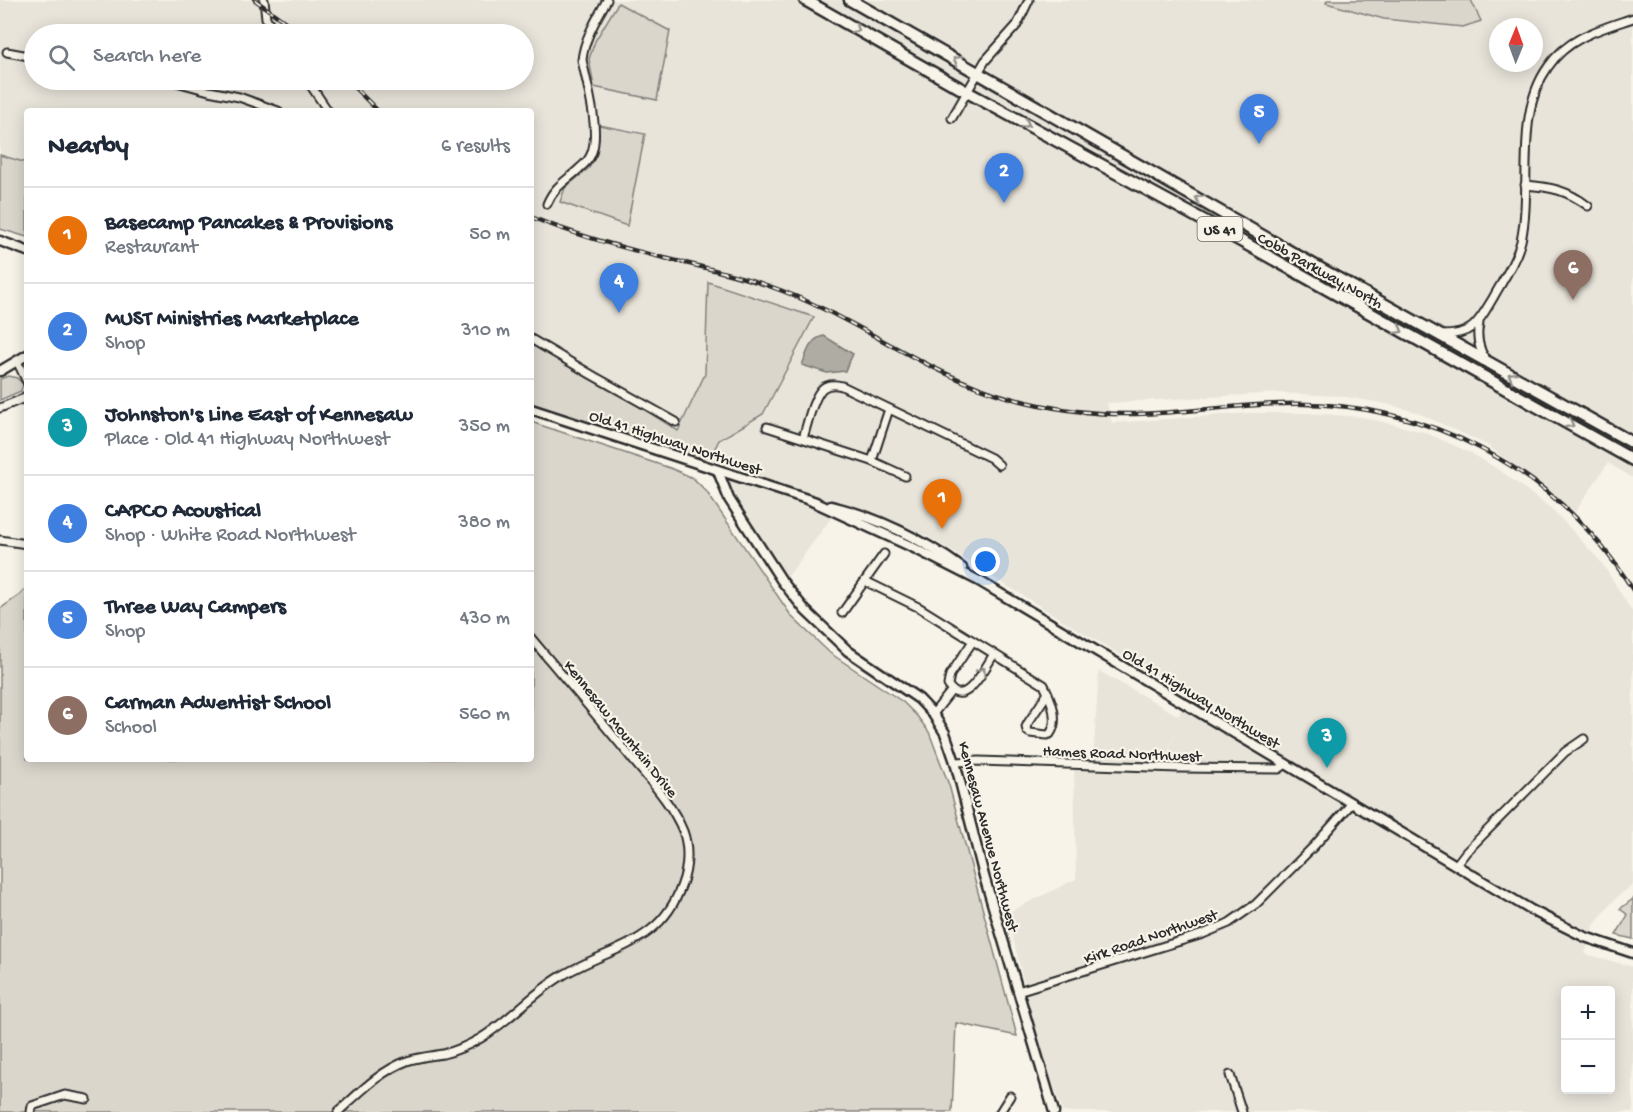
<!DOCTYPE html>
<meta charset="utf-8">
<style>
:root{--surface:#fff;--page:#f6f6f7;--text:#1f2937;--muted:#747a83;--line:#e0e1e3;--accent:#2563eb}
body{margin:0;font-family:"Gochi Hand",sans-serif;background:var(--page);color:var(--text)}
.controls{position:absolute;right:18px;bottom:18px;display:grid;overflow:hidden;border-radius:6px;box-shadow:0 3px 15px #0003}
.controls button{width:54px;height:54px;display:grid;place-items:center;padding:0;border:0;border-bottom:2px solid var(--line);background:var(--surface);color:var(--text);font:30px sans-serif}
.compass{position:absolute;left:1489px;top:18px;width:54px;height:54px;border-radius:50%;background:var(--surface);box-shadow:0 3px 15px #0003;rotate:1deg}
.you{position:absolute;left:986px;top:562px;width:21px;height:21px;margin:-15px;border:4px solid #fff;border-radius:50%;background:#1a73e8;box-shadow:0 0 0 9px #1a73e833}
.badge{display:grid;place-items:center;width:39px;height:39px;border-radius:50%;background:var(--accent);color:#fff;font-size:20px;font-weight:700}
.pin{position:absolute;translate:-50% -50px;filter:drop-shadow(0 2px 3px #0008)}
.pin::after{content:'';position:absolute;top:32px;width:21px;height:18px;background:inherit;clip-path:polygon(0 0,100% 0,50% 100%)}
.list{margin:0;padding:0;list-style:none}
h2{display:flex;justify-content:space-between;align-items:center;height:78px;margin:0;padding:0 24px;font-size:26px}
h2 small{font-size:20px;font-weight:400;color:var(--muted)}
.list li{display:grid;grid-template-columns:39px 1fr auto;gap:18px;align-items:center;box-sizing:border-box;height:96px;padding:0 24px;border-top:2px solid var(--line)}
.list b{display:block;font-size:22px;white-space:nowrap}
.list p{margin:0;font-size:20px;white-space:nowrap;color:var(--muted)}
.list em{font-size:20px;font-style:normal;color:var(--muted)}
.icon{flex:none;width:33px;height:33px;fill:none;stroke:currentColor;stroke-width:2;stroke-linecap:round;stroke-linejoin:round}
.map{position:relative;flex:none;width:1633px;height:1112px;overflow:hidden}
.search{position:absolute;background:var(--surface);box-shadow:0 3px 15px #0003;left:24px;top:24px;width:510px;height:66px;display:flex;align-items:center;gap:15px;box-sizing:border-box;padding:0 21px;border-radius:33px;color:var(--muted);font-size:22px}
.panel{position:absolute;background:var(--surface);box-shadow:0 3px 15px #0003;left:24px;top:108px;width:510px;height:654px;border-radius:6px}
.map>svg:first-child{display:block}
.built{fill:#e8e4da;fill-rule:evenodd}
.green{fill:#dad6cc;stroke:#82807c;stroke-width:1.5}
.water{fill:#afaca4;stroke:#7a7874;stroke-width:1.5}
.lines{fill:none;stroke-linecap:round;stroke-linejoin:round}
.minor-casing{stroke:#2b2b2b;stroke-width:11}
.tertiary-casing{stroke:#2b2b2b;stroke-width:13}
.primary-casing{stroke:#2b2b2b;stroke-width:15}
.minor{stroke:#f7f3e8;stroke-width:7}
.tertiary{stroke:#f7f3e8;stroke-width:8}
.primary{stroke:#f7f3e8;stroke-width:10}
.rail-casing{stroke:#2b2b2b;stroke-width:4.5}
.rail{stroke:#f7f3e8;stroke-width:2;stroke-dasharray:7;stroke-linecap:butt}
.oneway{stroke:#918f8a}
.labels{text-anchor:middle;stroke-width:4.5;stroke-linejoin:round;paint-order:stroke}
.shield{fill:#f7f3e8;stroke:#686764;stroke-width:1.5}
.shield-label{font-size:15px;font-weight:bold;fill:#2b2b2b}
.street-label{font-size:16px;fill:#2b2b2b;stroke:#f7f3e8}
</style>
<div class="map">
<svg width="1633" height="1112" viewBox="0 0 1633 1112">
<rect width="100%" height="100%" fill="#f7f3e8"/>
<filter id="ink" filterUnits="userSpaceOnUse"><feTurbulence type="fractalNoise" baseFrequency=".0167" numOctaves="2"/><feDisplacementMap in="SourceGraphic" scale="12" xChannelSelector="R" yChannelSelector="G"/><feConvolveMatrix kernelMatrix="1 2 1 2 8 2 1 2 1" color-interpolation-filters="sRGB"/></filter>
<g filter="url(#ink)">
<path class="built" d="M0,0h1327l-1,3 154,18 -9,-21h162v478l-25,-15 -33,49 -88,-67 -71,-33 -29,-8 -47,-8 -62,-3 -171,10 5,20 138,-10h58l54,4 62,15 47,21 31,19 51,38 49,53 31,50v272l-14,10 -15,17 -11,15 -8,27 48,13v145h-570l-25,-70 -31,-129 69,-34 -2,-112 90,3 11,-40 -10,32 -72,-2 6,-89 80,45 6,-24 -110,-64 -143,-89 -26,-13 -63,-24 -57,77 -26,-35 -45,-68 -74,-75 -110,-54v-236h-504v54l-27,-9zM1498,27h36v36h-36zM34,34h490v46h-490zM1566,990h44v100h-44z"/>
<g class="green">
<polygon points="1327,0 1471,0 1481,21 1463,27 1384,19 1326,3"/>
<polygon points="618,3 670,31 657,100 594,87 589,59 595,41"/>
<polygon points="599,125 645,134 627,226 560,202 565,188 589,168 597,154"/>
<polygon points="0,155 27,163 27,237 0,229"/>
<polygon points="708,282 814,317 763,414 719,440 713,452 707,456 692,457 531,404 531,344 639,406 678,431 705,374"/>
<polygon points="8,376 17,378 23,384 21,391 0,400 0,379"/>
<polygon points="531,422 670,468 693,478 706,491 792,617 830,653 903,702 917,716 929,732 949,785 1017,1036 956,1023 952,1112 0,1112 0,609 21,594 27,586 27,759 531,759"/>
<polygon points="1633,899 1633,939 1616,935 1628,915 1620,909"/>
</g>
<path class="water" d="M824,336l29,18 -8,17 -18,2 -25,-8c5,-12 8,-27 22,-29z"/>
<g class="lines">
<g class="minor-casing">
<g id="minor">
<polyline points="264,0 266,18 276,34"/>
<polyline points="7,52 34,57"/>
<polyline points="169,80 209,91 239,97 278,111"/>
<polyline points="307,80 328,111"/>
<polyline points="952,118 985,61 1017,25 1029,0"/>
<path d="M1525,185c26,2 42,5 63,21"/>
<path d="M547,204c7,-18 21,-24 34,-37 5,-4 9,-9 11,-15 8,-23 -5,-68 -10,-92 2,-21 15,-42 25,-60"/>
<path d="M1479,323c-3,14 -1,25 7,37"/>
<path d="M1442,335c31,0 36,-12 51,-37 10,-18 23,-37 28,-57 12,-55 -7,-127 27,-174 20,-30 53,-38 85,-49"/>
<polyline points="531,339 592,375 676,422"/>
<polyline points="17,361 27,382"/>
<polyline points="0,408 22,399 27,395"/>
<polyline points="767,427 872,461 905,476"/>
<path d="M803,438c4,-12 10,-42 20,-50 5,-4 12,-4 19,-2l149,72 8,7"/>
<polyline points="872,461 889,409"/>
<polyline points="0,540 27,544"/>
<path d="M865,581l55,27 124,77c7,14 16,35 6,49l-3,1 -17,-2 -3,-2 -1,-4 2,-4 20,-30"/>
<polyline points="842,613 884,554"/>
<path d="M973,641l-23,34 -2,10c16,27 38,-19 46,-31"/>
<polyline points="933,714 952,690"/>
<polyline points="955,762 979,761 1179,768 1279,769 1286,764"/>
<polyline points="1456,865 1466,852 1565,752 1584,739"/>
<polyline points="1018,991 1203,934 1229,923 1256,904 1314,846 1352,803"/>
<polyline points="1230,1075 1242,1112"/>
<polyline points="31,1112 32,1106 65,1095 87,1099"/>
<path d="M338,1112c21,-19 42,-41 69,-51 12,-4 24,-5 36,-7 13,-3 26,-9 38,-16 28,-17 50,-43 79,-61 48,-30 101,-31 122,-93 6,-16 7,-37 1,-53 -11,-27 -32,-49 -50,-71 -33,-41 -68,-81 -102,-122"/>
<polyline points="1000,1112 1010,1096"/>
</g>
</g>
<g class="tertiary-casing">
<g id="tertiary">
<polyline points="0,241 27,251"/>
<polyline points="0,371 27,355"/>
<polyline points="531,409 816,502"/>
<polyline points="718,471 729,499 782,581 805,610 848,651 919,699 933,714 945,733 955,762 984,876 1054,1112"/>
<polyline points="812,501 910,546 979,581 1531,910 1585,937 1633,953"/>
<path d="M831,506c46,11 93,34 131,62"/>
</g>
</g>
<g class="primary-casing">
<g id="primary">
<polyline points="805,0 967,92 1223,231 1633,460"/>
<polyline points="850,0 1296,255 1633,443"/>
</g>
</g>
<use href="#minor" class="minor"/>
<use href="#tertiary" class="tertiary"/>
<use href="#primary" class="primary"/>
<g class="rail-casing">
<g id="rail">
<polyline points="255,0 302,34"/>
<polyline points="347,80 378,111"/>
<path d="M531,217c49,20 99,33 150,45 30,7 60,14 88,24 84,29 155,88 241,112 41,11 84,17 126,16 49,-1 97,-9 145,-10 144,-5 276,64 352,186"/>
</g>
</g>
<use href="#rail" class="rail"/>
</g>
<defs><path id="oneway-chevron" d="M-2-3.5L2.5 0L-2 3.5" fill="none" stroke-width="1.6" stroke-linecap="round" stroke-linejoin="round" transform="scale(1.5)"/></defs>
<g class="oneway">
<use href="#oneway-chevron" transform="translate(856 29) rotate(29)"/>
<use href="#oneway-chevron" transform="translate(957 60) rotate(-151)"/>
<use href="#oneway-chevron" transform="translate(1026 124) rotate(29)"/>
<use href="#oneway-chevron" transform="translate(1199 199) rotate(-150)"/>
<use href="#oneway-chevron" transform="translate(1399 330) rotate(29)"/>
<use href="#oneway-chevron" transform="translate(1512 376) rotate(-151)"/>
<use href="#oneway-chevron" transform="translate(1570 424) rotate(29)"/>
<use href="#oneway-chevron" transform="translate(982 671) rotate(-56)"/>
</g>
</g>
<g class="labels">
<rect class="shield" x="1197.5" y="217" width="45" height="24" rx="4.5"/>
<g class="shield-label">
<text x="1220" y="234">US 41</text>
</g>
<g class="street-label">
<text transform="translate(1321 269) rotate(29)" y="6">Cobb Parkway North</text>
<text transform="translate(676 441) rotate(18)" y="6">Old 41 Highway Northwest</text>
<text transform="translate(1202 697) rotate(31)" y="6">Old 41 Highway Northwest</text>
<text transform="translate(622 728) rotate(51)" y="6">Kennesaw Mountain Drive</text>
<text transform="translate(1122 752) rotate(2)" y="6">Hames Road Northwest</text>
<text transform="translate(990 836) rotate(75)" y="6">Kennesaw Avenue Northwest</text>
<text transform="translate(1150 935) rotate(-19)" y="6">Kirk Road Northwest</text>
</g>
</g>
</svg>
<div class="controls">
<button>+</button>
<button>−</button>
</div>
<svg class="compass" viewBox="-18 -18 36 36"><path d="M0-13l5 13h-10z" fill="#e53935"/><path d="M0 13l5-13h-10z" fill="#747a83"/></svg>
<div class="you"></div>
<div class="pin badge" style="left:942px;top:529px;background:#e8710a">1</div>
<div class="pin badge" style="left:1004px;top:203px;background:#3f7fe0">2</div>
<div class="pin badge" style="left:1327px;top:768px;background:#0f9aa8">3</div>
<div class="pin badge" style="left:619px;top:313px;background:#3f7fe0">4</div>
<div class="pin badge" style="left:1259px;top:144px;background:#3f7fe0">5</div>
<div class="pin badge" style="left:1573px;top:300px;background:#8d6e63">6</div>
<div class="search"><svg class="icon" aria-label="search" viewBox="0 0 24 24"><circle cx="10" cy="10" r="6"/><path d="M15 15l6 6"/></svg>Search here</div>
<section class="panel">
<h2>Nearby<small>6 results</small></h2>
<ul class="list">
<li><span class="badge" style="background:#e8710a">1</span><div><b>Basecamp Pancakes &amp; Provisions</b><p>Restaurant</p></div><em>50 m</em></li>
<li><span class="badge" style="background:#3f7fe0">2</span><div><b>MUST Ministries Marketplace</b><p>Shop</p></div><em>310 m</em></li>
<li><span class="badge" style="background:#0f9aa8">3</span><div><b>Johnston's Line East of Kennesaw</b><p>Place · Old 41 Highway Northwest</p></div><em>350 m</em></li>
<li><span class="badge" style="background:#3f7fe0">4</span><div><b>CAPCO Acoustical</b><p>Shop · White Road Northwest</p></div><em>380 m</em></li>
<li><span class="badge" style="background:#3f7fe0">5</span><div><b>Three Way Campers</b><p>Shop</p></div><em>430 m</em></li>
<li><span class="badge" style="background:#8d6e63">6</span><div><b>Carman Adventist School</b><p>School</p></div><em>560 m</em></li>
</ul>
</section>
</div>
